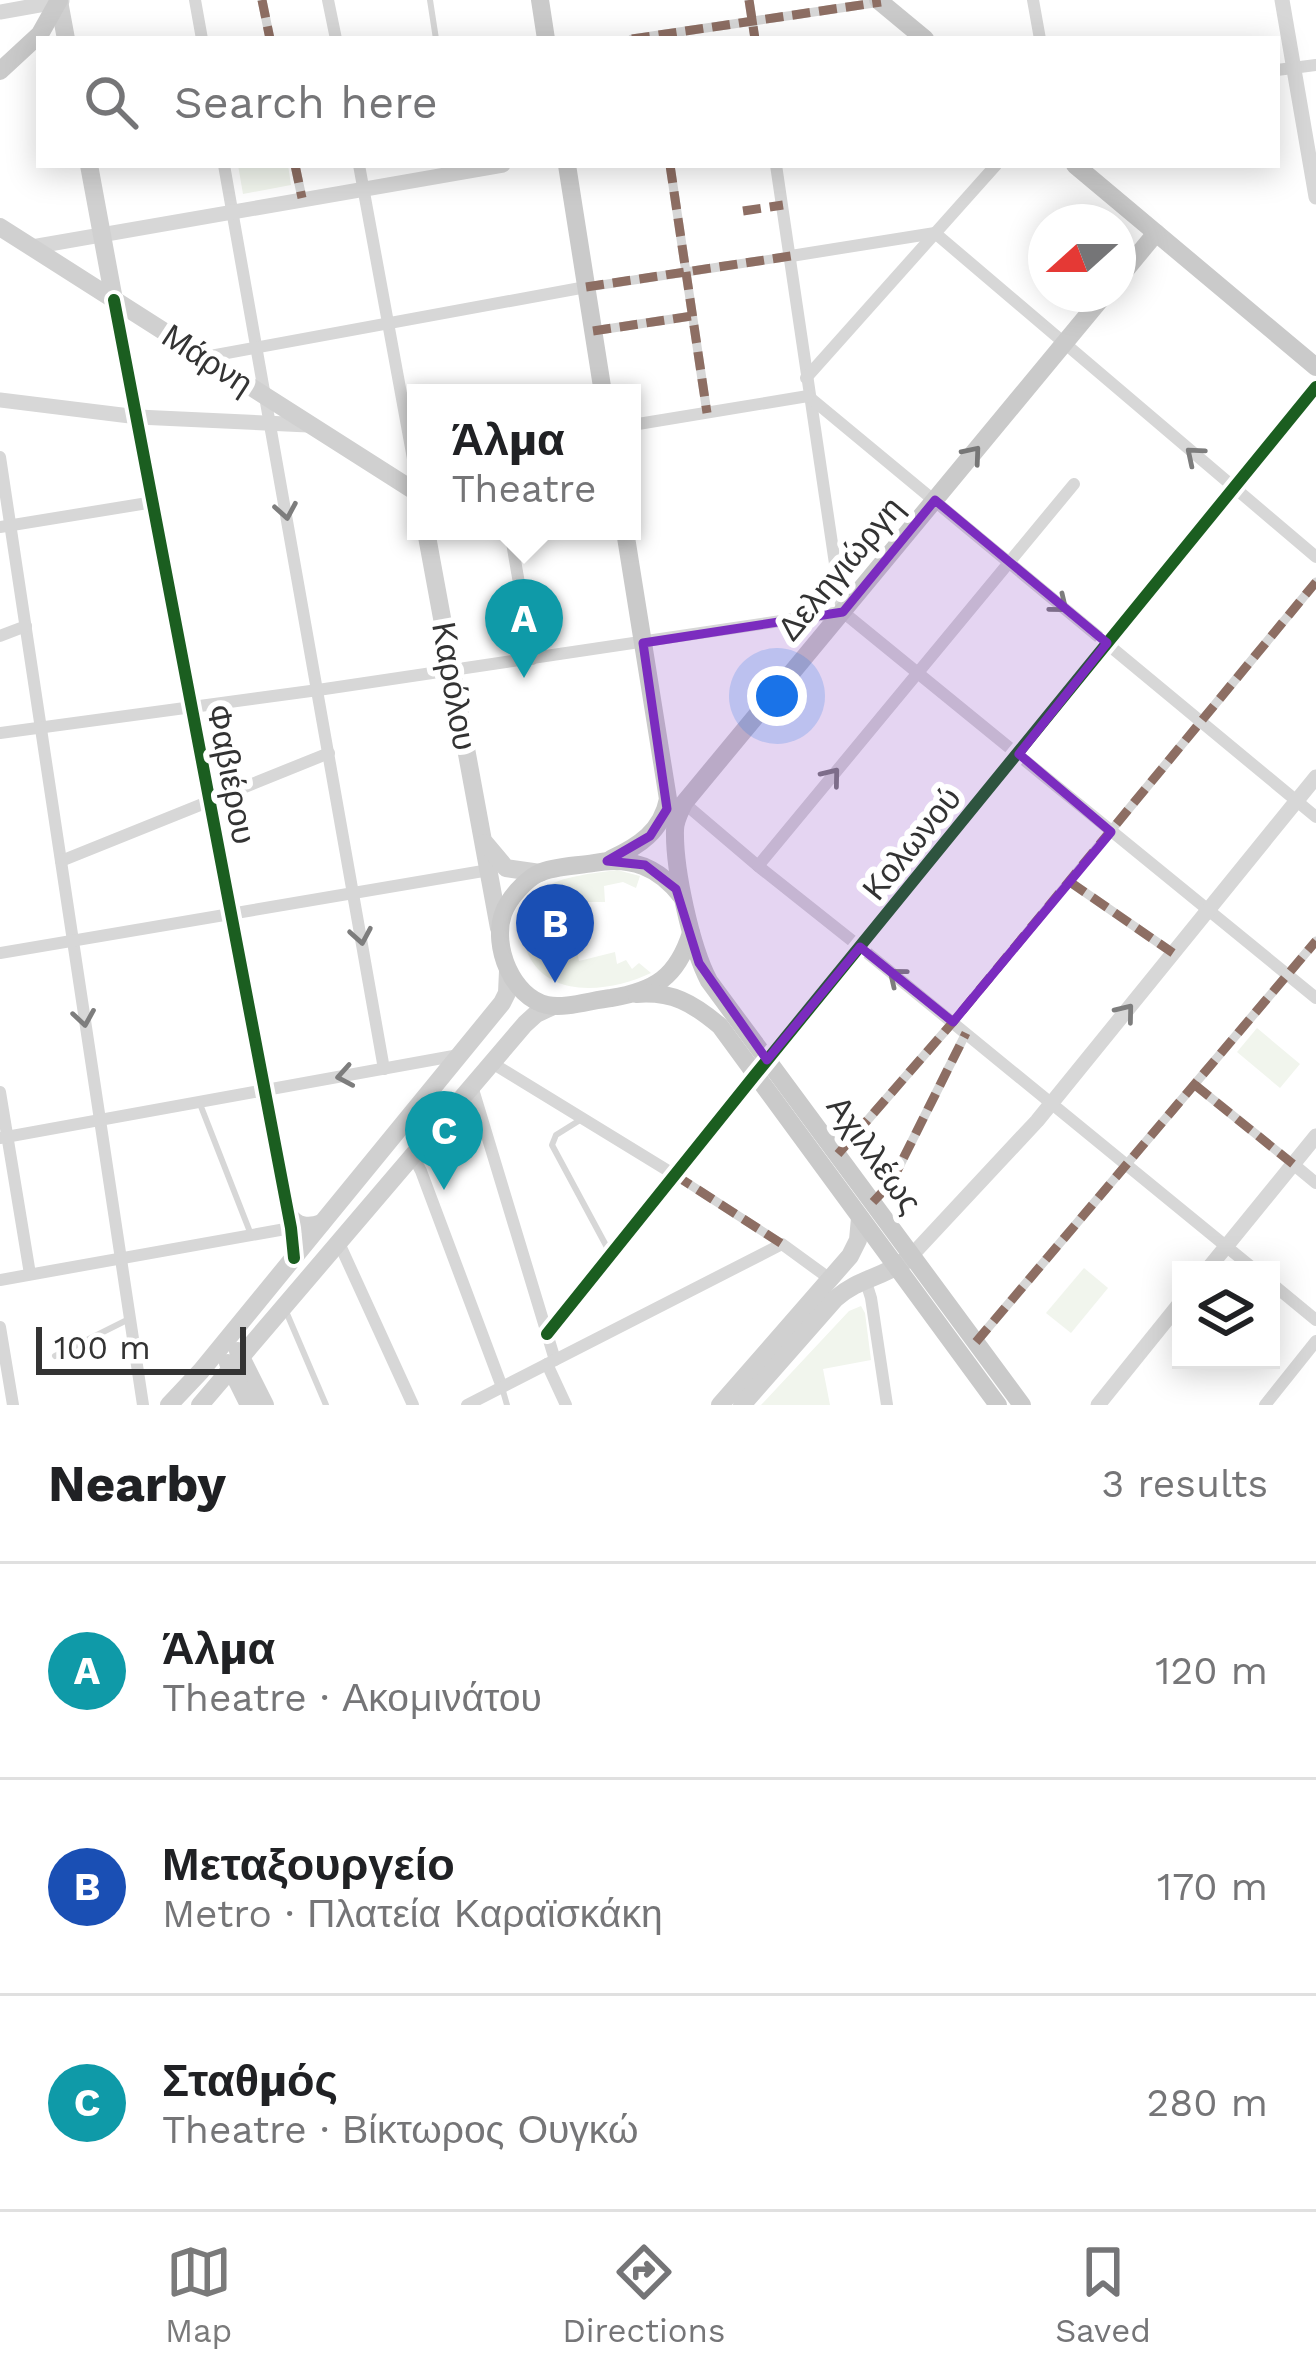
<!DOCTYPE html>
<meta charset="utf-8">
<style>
:root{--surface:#fff;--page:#f2f2f2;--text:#202124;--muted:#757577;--line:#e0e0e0;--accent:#7a7a7a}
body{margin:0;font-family:"Work Sans",sans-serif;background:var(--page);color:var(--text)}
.controls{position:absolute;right:36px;bottom:36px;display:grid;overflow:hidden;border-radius:0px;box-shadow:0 6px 30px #0003}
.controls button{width:108px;height:108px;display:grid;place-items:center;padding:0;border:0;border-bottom:3px solid var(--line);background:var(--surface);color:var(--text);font:60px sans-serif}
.compass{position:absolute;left:1028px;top:204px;width:108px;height:108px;border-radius:50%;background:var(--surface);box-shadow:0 6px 30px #0003;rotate:249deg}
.scale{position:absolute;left:36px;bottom:30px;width:210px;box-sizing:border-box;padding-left:12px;border:6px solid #333;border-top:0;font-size:33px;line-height:42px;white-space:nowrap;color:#333;-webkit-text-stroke:9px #fff;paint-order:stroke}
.you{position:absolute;left:777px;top:696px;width:42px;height:42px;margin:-30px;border:9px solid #fff;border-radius:50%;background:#1a73e8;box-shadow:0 0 0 18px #1a73e833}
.badge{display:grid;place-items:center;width:78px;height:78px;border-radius:50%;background:var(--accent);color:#fff;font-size:39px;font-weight:700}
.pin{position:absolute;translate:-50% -99px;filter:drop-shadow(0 3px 6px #0008)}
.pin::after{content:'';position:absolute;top:63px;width:42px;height:36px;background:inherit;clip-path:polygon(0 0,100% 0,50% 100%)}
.popup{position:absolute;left:407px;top:384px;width:234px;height:156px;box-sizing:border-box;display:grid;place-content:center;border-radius:0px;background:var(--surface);filter:drop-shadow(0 3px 9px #0005);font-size:39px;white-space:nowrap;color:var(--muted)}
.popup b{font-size:45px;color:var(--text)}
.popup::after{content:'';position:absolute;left:50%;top:100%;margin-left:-24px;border:24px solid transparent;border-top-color:var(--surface)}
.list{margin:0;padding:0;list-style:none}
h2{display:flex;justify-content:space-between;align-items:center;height:156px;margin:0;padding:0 48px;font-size:51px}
h2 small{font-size:39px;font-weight:400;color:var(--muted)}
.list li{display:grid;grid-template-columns:78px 1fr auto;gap:36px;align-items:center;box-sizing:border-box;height:216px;padding:0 48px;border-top:3px solid var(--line)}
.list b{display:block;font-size:45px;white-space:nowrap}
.list p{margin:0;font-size:39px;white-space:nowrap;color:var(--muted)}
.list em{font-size:39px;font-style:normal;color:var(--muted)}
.icon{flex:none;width:66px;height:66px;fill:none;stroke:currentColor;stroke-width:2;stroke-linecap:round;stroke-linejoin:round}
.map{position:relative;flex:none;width:1316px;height:1405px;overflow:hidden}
.search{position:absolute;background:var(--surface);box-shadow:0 6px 30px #0003;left:36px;right:36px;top:36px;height:132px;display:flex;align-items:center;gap:30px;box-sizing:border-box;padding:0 42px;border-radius:0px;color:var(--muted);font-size:45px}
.sheet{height:804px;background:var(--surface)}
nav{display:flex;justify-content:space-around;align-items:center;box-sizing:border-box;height:168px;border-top:3px solid var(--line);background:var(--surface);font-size:33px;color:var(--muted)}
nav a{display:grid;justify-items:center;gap:6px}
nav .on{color:var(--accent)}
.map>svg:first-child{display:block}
.green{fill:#f1f5ed}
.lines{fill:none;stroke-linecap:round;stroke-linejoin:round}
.service{stroke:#d7d7d7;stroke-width:6}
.pedestrian{stroke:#d7d7d7;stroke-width:9}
.minor{stroke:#d7d7d7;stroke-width:12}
.tertiary{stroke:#d7d7d7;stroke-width:15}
.secondary{stroke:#d0d0d0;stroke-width:18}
.primary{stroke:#cacaca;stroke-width:18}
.quiet{stroke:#8d6e63;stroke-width:9;stroke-dasharray:18 9;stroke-linecap:butt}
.cycleway-casing{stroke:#fff;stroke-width:20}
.cycleway{stroke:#1b5e20;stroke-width:12}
.oneway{stroke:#777}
.oneway2{stroke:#7d7d7d}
.marked{fill:#7b2cbf;fill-opacity:0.2;stroke:#7b2cbf;stroke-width:9;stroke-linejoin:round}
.labels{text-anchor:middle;stroke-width:12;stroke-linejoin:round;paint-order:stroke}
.street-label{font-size:33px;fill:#333;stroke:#fff}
</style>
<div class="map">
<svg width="1316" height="1405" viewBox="0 0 1316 1405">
<rect width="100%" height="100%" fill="#fff"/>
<g class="green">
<polygon points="238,165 288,165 291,185 243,194"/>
<path d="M617,870l23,6 -4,12 -13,-6 -19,4 1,16h-21l-15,-4 4,28 -49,18c-7,-65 43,-67 93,-74z"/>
<path d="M573,932l6,29 36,-9 2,12 9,-4 6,9 7,-6 12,10c-40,19 -106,28 -125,-24z"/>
<polygon points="1257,1028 1300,1064 1280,1088 1237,1052"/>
<polygon points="1084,1268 1108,1288 1071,1333 1046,1313"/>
<polygon points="861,1306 865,1313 871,1360 823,1369 830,1405 761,1405 849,1311"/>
</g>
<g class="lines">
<g class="service">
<polyline points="430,0 436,39"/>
<polyline points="200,1104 250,1232"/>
<polyline points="580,1120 556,1135 552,1145 609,1251"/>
<polyline points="285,1309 326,1405"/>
<polyline points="55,1356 127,1320"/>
<polyline points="503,1391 507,1405"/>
</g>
<g class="pedestrian">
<polyline points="262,0 270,39"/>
<polyline points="749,0 755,39"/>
<polyline points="632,39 881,2"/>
<polyline points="295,165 302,198"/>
<polyline points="670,165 707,413"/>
<polyline points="588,287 791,256"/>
<polyline points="593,331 692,316"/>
<polyline points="1070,882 1173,953"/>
<polyline points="1195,1085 1293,1164"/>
<polyline points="839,1153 953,1022 1316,582"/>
<polyline points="675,1175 782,1244"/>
<polyline points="874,1201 891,1183 966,1033"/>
<polyline points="976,1342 1316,941"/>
</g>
<g class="minor">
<polyline points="195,0 202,39"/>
<polyline points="328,0 336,39"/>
<polyline points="1033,0 1040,39"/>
<polyline points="1277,70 1316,65"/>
<polyline points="224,165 384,1069"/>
<polyline points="359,165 416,475"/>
<polyline points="776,165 842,611"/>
<polyline points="791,256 935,233 1316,557"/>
<polyline points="114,300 291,1228 294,1257"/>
<polyline points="205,357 586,287"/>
<polyline points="806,378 996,165"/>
<polyline points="808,396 1316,817"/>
<polyline points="632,425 808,396"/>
<polyline points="0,457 143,1405"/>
<polyline points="0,527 154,502"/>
<polyline points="510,531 532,659"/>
<polyline points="843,612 1316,998"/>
<polyline points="0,636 26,626"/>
<polyline points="0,733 318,690 841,612"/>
<polyline points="684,803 758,866 860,947 1255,1270"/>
<polyline points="61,861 329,753"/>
<polyline points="758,866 1074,484"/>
<polyline points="0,953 489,870"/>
<polyline points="492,1063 675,1175"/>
<polyline points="472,1086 555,1360"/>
<polyline points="0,1092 30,1274"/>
<polyline points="0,1138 459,1055"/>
<polyline points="413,1156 421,1171 502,1387"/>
<polyline points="1293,1164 1316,1183"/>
<polyline points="339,1243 413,1405"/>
<polyline points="865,1279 871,1298 887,1405"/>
<polyline points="0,1280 291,1228"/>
<polyline points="1271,1283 1316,1320"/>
<polyline points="0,1327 13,1405"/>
<polyline points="547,1334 755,1075"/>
<polyline points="547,1364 566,1405"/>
<polyline points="467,1405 782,1244 830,1279"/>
<polyline points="1265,1405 1316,1341"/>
</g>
<g class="tertiary">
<polyline points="1282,0 1316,197"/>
<polyline points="0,12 62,1"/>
<polyline points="32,247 503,165"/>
<polyline points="0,400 138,417 308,425"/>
<polyline points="760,1068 1316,387"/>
<polyline points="912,1255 1037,1121 1316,777"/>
<polyline points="1207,1270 1316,1136"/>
<polyline points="1098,1405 1181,1302"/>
</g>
<g class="secondary">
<polyline points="59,1 66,39"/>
<polyline points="89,165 114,300"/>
<polyline points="0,227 416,492"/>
<polyline points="426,531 499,928"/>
<polyline points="485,843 506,868 540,873"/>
<path d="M288,1214c9,13 20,14 34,9"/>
<polyline points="238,1351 265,1405"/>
<polyline points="228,1363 249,1405"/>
<polyline points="169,1405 201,1371 502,1003 507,993 508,971"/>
<polyline points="200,1405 525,1024 536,1014 551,1007"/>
<polyline points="720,1405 850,1256 858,1240 860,1218"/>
<path d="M742,1405l93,-106c25,-22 46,-20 71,-39"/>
</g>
<g class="primary">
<polyline points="540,0 546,39"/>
<polyline points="878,0 925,39"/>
<polyline points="0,71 40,34 59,0"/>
<polyline points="567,165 603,393"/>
<polyline points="1075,165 1316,367"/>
<polyline points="1118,279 1156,233"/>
<path d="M611,859c28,-13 51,-28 57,-60l-43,-268"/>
<path d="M682,897c-23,-30 -51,-41 -88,-34 -17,3 -40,3 -55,10 -14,7 -31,26 -36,41 -11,32 9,83 44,91 18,4 45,-5 64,-7 44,-7 66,-21 80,-65"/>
<path d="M636,994c36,-3 57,9 84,32l278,379"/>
<path d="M1022,1405l-313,-424c-18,-34 -35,-112 -34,-151 0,-10 5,-18 9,-27l421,-509"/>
</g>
<g class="quiet">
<polyline points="262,0 270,39"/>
<polyline points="749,0 755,39"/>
<polyline points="632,39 881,2"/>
<polyline points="295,165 302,198"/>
<polyline points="670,165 707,413"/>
<polyline points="743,211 783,205"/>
<polyline points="586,287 791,256"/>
<polyline points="593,331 692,316"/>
<polyline points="1070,882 1173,953"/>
<polyline points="1195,1085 1293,1164"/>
<polyline points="838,1154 953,1022 1316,582"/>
<polyline points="675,1175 782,1244"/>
<polyline points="873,1202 891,1183 966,1033"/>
<polyline points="976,1342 1316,941"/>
</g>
<g class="cycleway-casing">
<g id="cycleway">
<polyline points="114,300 291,1228 294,1258"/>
<polyline points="547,1334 755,1075 1316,387"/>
</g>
</g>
<use href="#cycleway" class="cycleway"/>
</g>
<defs><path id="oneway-chevron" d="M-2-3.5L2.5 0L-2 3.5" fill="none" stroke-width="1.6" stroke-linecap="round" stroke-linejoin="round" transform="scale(3)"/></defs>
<use class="oneway" href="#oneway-chevron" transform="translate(973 454) rotate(-50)"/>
<g class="oneway2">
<use href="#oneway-chevron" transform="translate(1194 455) rotate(-140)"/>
<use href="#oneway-chevron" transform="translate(286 511) rotate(80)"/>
<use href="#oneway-chevron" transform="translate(1060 605) rotate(39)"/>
<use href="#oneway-chevron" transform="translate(832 776) rotate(-51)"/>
<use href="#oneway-chevron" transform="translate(361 936) rotate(80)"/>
<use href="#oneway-chevron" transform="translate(896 976) rotate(-141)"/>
<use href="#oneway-chevron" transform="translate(1126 1012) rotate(-51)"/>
<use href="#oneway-chevron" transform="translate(84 1018) rotate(81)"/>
<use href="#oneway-chevron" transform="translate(345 1076) rotate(170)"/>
</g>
<path class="marked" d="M935,500l172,143 -88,111 92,78 -158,190 -93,-75 -93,113 -68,-97 -23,-74 -31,-24 -38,-4 43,-25 17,-27 -24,-166 200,-31z"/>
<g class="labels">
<g class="street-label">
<text transform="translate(208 359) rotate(33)" y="12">Μάρνη</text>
<text transform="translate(840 568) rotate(-50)" y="12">Δεληγιώργη</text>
<text transform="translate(455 686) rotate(80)" y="12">Καρόλου</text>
<text transform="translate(232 774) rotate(79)" y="12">Φαβιέρου</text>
<text transform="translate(911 843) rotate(-51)" y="12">Κολωνού</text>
<text transform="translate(875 1154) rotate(54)" y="12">Αχιλλέως</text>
</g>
</g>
</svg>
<div class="controls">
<button><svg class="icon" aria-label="layers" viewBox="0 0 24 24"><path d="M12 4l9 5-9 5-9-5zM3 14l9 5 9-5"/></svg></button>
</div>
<svg class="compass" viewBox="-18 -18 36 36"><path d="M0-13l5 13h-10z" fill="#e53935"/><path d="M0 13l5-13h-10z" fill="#757577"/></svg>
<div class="scale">100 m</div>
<div class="you"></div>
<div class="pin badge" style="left:524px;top:678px;background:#0f9aa8">A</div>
<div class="popup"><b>Άλμα</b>Theatre</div>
<div class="pin badge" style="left:555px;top:983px;background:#1a4fb4">B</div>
<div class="pin badge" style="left:444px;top:1190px;background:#0f9aa8">C</div>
<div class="search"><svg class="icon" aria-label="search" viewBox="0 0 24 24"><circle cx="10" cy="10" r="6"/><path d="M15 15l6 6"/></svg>Search here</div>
</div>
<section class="sheet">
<h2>Nearby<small>3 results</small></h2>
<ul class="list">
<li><span class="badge" style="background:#0f9aa8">A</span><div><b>Άλμα</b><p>Theatre · Ακομινάτου</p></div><em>120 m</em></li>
<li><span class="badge" style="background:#1a4fb4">B</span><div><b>Μεταξουργείο</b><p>Metro · Πλατεία Καραϊσκάκη</p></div><em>170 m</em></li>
<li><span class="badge" style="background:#0f9aa8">C</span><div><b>Σταθμός</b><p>Theatre · Βίκτωρος Ουγκώ</p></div><em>280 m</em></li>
</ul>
</section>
<nav>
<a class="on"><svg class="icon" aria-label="map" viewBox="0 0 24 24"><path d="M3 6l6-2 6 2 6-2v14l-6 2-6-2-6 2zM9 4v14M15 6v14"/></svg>Map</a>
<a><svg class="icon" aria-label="directions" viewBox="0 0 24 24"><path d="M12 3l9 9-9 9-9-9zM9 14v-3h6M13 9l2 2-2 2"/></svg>Directions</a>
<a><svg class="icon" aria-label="saved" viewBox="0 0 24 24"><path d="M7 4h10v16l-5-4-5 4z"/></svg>Saved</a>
</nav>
